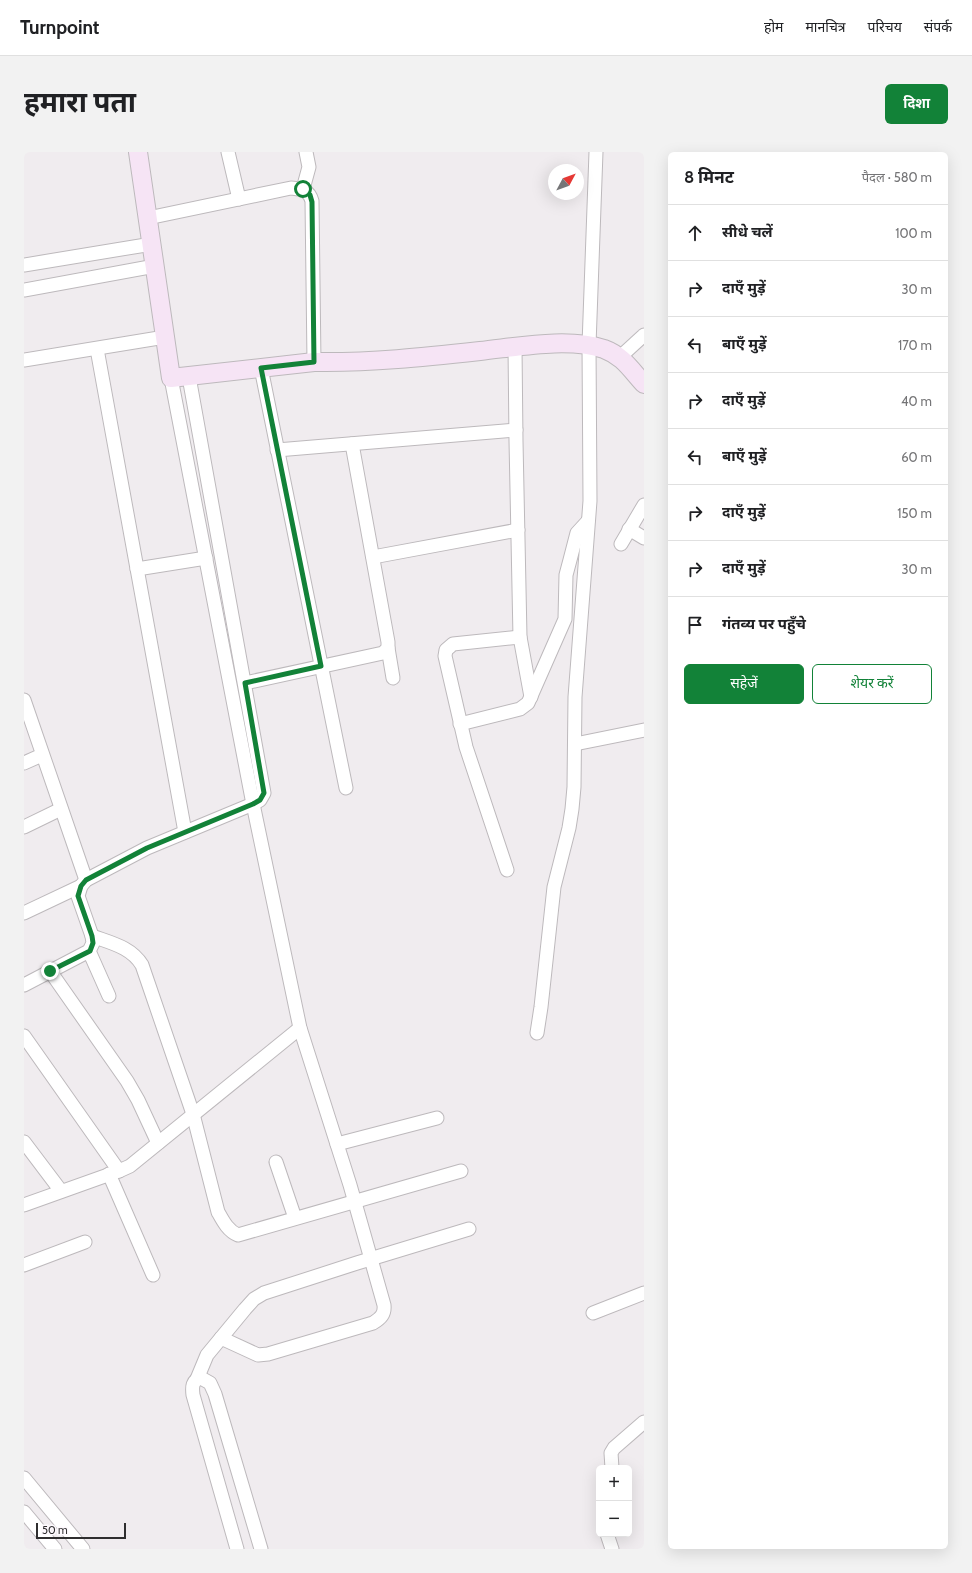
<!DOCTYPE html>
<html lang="hi">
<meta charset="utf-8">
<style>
:root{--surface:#fff;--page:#f2f2f2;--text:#202124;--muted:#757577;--line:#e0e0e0;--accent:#128238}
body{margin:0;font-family:Cabin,"Noto Sans Devanagari",sans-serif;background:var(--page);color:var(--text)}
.controls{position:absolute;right:12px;bottom:12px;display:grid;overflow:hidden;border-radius:6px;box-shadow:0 4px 16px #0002}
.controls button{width:36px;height:36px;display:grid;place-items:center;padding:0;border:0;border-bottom:1px solid var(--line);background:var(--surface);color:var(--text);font:20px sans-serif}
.compass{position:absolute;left:524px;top:12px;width:36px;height:36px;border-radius:50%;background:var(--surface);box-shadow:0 4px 16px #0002;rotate:49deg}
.scale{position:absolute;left:12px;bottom:10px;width:90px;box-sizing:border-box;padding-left:4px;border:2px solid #2f2e2f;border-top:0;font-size:11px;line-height:14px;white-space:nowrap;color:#2f2e2f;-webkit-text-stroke:3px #fdf9fd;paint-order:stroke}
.stop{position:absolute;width:12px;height:12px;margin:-9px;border:3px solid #128238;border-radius:50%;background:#fff}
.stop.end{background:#128238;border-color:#fff;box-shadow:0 1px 4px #0008}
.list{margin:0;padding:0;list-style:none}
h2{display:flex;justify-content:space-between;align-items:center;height:52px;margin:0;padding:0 16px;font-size:17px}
h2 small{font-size:13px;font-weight:400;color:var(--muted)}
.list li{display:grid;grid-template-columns:26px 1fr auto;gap:12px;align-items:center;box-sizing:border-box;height:56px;padding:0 16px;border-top:1px solid var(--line)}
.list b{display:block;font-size:15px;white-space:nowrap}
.list em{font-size:13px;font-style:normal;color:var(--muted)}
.actions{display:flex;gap:8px;padding:12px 16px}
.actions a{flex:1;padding:9px 0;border:1px solid var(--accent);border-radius:6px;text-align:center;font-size:14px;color:var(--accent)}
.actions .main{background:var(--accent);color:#fff}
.icon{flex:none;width:22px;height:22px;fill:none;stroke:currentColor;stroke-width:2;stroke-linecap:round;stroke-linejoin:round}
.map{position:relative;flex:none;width:620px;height:1397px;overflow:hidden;border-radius:6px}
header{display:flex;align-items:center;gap:24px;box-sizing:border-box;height:56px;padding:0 20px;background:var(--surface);border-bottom:1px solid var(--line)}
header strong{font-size:19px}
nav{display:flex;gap:22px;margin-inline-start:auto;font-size:14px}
.intro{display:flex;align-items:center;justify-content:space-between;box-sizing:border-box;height:96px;padding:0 24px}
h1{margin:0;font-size:28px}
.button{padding:10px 18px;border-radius:6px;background:var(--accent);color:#fff;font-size:14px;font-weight:700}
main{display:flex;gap:24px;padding:0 24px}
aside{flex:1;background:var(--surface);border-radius:6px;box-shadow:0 4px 16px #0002}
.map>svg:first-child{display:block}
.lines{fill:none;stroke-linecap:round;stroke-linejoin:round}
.street-casing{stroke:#bdb9bc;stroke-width:15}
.secondary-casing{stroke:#bdb9bc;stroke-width:20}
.street{stroke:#fff;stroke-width:13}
.secondary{stroke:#f6e4f5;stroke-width:18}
.route{stroke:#128238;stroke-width:5}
</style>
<header>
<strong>Turnpoint</strong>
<nav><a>होम</a><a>मानचित्र</a><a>परिचय</a><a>संपर्क</a></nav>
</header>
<div class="intro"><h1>हमारा पता</h1><a class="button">दिशा</a></div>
<main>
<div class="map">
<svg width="620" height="1397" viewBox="0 0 620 1397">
<rect width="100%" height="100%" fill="#f0ecef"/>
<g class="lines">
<g class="street-casing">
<g id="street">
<polyline points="204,0 215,47"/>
<polyline points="279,37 285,15 282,0"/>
<path d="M124,66l143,-30c11,1 18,2 21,13l2,161"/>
<polyline points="0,113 128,92"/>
<polyline points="0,138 131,114"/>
<polyline points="491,195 492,289 496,485 507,545"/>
<polyline points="73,197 161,680"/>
<polyline points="596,205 620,183"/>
<polyline points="0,208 141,185"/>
<polyline points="237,216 322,636"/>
<path d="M147,226l82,426 47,224 50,157 34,120c1,9 -3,13 -11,18l-105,31 -10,1 -37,-17"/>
<polyline points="253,298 492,278"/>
<polyline points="605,377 620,386"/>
<polyline points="597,392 620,353"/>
<polyline points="349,405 494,378"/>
<polyline points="113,417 182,406"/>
<polyline points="364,496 369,526"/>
<polyline points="221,531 359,501 364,496 364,490 328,292"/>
<polyline points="0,548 62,728"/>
<polyline points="436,572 496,557 504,551 541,467 542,423 546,408 553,381 564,369"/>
<polyline points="551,592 620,578"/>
<polyline points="0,611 18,603"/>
<polyline points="0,675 37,657"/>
<polyline points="483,718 442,595 421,504 422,498 429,492 496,485"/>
<polyline points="0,761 57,734"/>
<path d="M68,784c19,7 39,11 50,29l51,149 25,98c5,9 10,19 20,23l223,-64"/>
<polyline points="65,799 85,844"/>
<polyline points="26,819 103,929 114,948 134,991"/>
<polyline points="0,833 65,799 69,791 68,784 54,744 57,734 62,728 123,696 229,652 236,648 240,641 165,225"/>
<polyline points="513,881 517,855 530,735 545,676 548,657 550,635 551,545 566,349 565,193 572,0"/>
<polyline points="0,884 95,1019"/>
<polyline points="0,990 37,1039"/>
<polyline points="313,992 413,966"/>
<polyline points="252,1010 271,1066"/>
<polyline points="85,1022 129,1123"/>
<polyline points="0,1053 95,1019 106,1014 276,876"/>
<polyline points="0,1113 61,1090"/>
<polyline points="569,1161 620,1141"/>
<polyline points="173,1227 183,1203 221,1157 230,1147 240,1141 333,1111 445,1077"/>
<polyline points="588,1316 587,1301 590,1296 620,1270"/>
<polyline points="0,1326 59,1397"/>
<polyline points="0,1360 31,1397"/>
<polyline points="583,1382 588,1397"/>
<path d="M213,1397l-44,-154c-1,-8 -1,-15 8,-17l9,5 5,11 46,155"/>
</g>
</g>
<g class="secondary-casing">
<path id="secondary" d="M114,0l33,226 143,-16c56,1 111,-5 166,-11 38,-4 88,-14 124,-2 19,7 27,21 40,35"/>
</g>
<use href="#street" class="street"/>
<use href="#secondary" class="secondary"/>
</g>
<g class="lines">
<polyline class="route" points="26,819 66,799 69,791 68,784 54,744 57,734 62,728 123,696 229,652 236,648 240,641 221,531 297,514 237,216 290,210 288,50 286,43 279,37"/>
</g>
</svg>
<div class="controls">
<button>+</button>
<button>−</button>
</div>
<svg class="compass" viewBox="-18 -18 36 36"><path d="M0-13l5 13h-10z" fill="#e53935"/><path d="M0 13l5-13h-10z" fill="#757577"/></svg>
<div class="scale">50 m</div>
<div class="stop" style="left:279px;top:37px"></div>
<div class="stop end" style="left:26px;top:819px"></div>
</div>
<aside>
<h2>8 मिनट<small>पैदल · 580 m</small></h2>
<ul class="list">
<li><svg class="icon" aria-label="ahead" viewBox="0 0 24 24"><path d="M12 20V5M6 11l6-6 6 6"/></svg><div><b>सीधे चलें</b></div><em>100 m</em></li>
<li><svg class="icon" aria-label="right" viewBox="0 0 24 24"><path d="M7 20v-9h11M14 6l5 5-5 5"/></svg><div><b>दाएँ मुड़ें</b></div><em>30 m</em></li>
<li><svg class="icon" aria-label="left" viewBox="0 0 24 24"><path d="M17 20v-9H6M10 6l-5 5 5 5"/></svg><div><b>बाएँ मुड़ें</b></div><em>170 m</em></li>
<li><svg class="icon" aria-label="right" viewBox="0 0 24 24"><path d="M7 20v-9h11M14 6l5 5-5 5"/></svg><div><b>दाएँ मुड़ें</b></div><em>40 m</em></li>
<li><svg class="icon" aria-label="left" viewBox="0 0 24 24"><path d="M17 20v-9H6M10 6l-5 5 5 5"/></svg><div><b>बाएँ मुड़ें</b></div><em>60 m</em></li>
<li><svg class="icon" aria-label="right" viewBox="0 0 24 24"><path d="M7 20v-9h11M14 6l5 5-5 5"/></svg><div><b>दाएँ मुड़ें</b></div><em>150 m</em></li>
<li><svg class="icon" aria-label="right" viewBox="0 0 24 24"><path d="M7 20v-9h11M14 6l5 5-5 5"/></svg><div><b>दाएँ मुड़ें</b></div><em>30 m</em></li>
<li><svg class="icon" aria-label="arrive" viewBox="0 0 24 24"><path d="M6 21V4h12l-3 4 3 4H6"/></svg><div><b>गंतव्य पर पहुँचे</b></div></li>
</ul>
<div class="actions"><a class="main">सहेजें</a><a>शेयर करें</a></div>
</aside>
</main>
